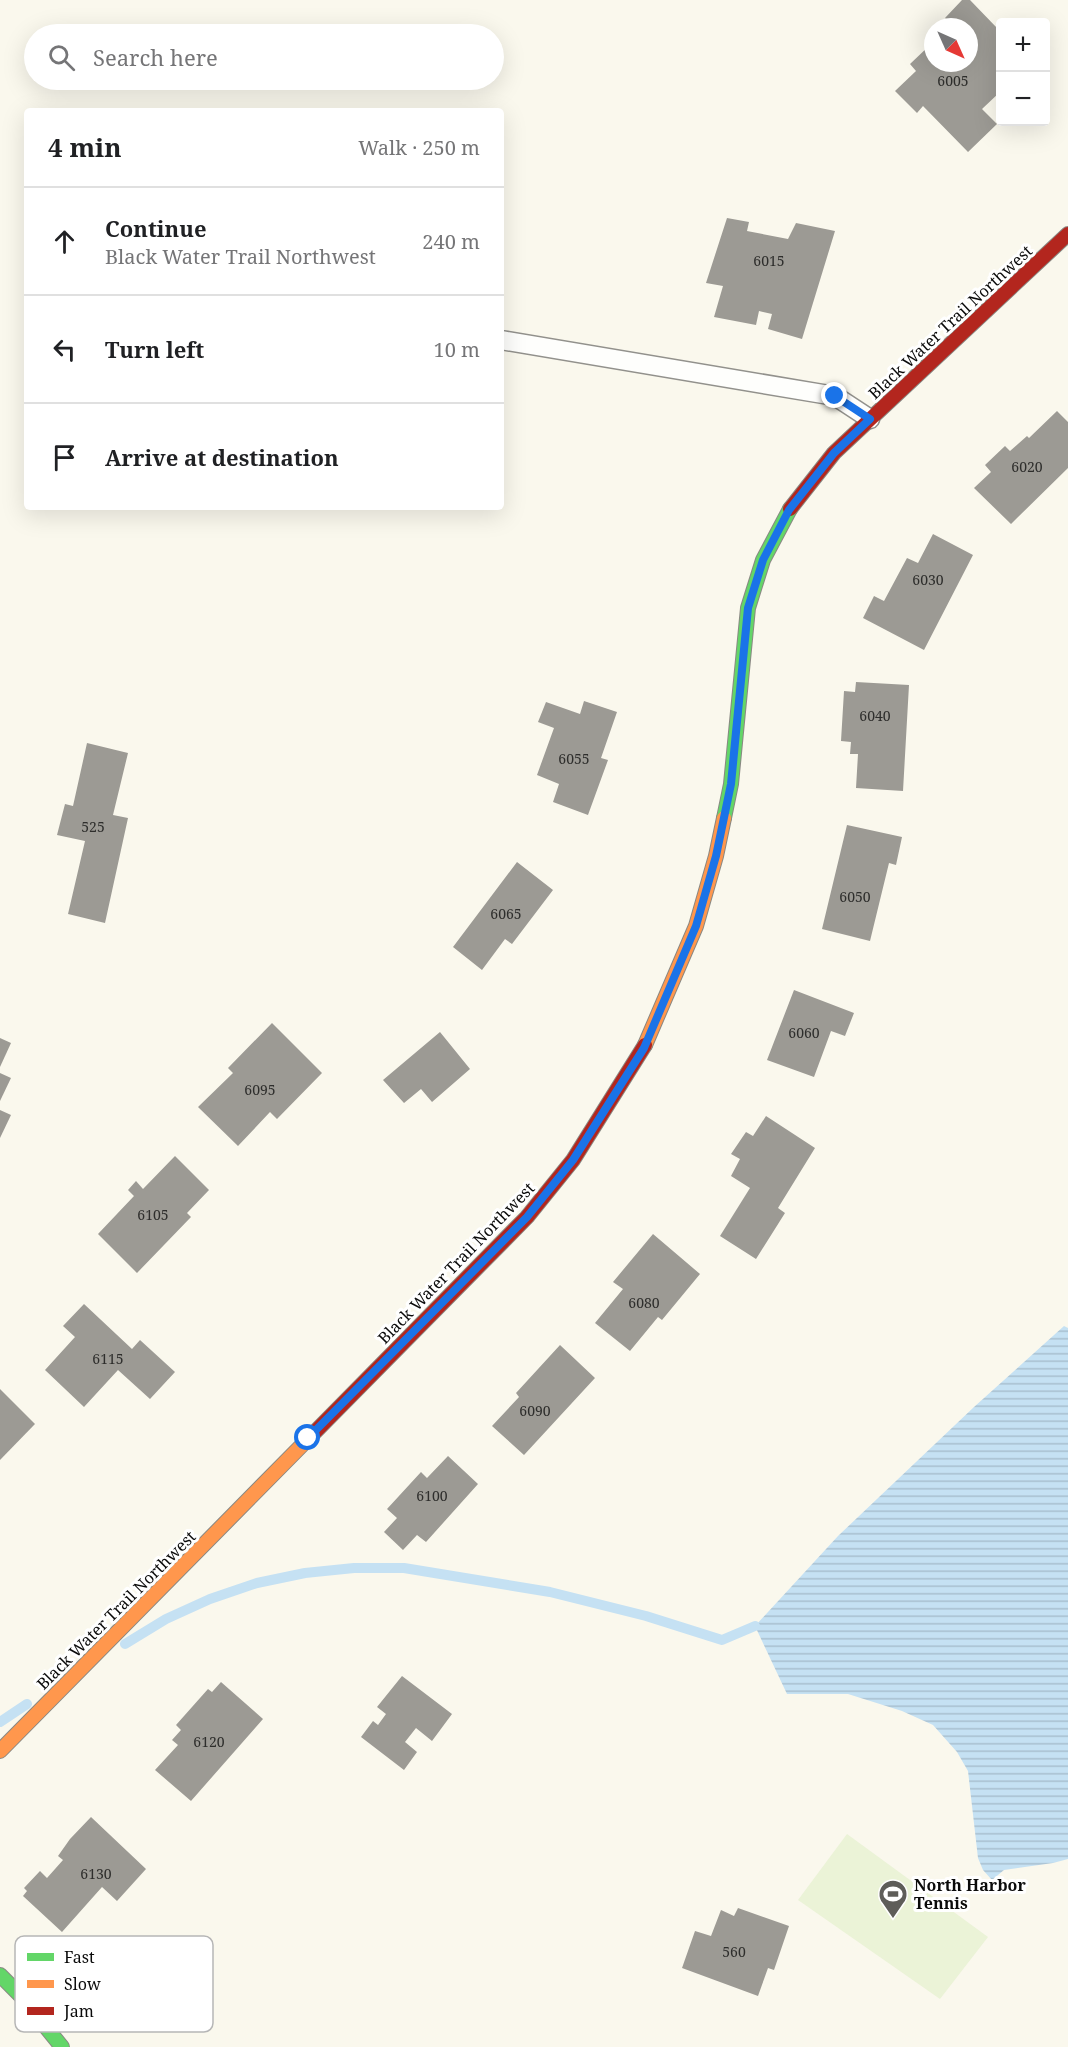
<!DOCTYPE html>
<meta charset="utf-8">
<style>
:root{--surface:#fff;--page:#f6f6f6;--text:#202124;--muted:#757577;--line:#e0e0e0}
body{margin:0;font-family:"Noto Serif",serif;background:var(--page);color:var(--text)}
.controls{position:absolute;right:18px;top:18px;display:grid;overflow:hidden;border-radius:6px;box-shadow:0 6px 24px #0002}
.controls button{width:54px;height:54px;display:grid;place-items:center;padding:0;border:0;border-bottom:2px solid var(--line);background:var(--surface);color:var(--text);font:30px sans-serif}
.compass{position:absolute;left:924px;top:18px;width:54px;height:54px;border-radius:50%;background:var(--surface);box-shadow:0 6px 24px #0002;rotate:135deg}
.stop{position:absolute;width:18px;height:18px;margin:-14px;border:4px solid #1a73e8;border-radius:50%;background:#fff}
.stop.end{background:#1a73e8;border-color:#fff;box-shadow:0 2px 6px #0008}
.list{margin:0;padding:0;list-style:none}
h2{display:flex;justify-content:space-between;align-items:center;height:78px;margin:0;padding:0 24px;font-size:26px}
h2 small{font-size:20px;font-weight:400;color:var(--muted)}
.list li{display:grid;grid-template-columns:39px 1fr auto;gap:18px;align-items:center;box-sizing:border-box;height:108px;padding:0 24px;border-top:2px solid var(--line)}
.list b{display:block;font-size:22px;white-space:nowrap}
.list p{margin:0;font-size:20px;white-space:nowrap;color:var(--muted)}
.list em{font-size:20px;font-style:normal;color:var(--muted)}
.icon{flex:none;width:33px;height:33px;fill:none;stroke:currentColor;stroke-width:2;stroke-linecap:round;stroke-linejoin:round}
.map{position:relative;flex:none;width:1068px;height:2047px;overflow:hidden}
.search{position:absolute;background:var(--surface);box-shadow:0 6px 24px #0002;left:24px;top:24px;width:480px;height:66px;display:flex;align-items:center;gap:15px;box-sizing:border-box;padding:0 21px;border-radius:33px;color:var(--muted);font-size:22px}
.panel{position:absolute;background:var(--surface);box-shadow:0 6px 24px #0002;left:24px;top:108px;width:480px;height:402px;border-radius:6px}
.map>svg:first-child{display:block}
.pitch{fill:#ebf3d7}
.water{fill:url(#water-rules)}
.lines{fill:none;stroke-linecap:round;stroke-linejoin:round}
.stream{stroke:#c5e1f3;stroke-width:10}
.building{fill:#9c9a94}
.lane-casing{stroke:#92918c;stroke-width:21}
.fast-casing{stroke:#898883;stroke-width:16}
.slow-casing{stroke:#898883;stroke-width:16}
.jam-casing{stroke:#898883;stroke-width:16}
.lane{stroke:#fefefc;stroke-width:18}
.fast{stroke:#63d668;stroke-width:14}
.slow{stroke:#ff974d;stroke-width:14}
.jam{stroke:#b3261e;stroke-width:14}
.route{stroke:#1a73e8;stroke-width:8}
.labels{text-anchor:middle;stroke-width:6;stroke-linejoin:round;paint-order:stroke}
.number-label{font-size:14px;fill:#2e2e2c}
.street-label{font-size:16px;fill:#0a0a0a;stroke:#fff}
.poi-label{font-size:16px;font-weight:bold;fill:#0a0a0a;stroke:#fff;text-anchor:start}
.key{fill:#fff;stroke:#b6b6b6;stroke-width:1.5}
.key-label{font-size:16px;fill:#0a0a0a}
</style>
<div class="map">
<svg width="1068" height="2047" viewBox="0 0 1068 2047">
<defs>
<pattern id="water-rules" width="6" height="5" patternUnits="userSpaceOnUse" patternTransform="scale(1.5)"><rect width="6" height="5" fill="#c5e1f3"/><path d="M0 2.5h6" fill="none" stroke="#a8c0cf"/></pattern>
</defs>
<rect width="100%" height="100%" fill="#faf8ed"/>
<polygon class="pitch" points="847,1834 988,1937 940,1999 798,1900"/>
<polygon class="water" points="1064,1326 1068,1328 1068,1859 1053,1863 1004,1870 992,1880 983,1870 978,1858 968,1771 957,1752 933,1725 902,1711 848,1694 787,1694 755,1626 838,1536 974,1407"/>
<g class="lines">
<g class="stream">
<polyline points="125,1644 166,1619 210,1599 257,1583 305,1573 354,1568 404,1568 550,1592 646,1616 722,1640 755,1626"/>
<polyline points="0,1722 27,1704"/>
</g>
</g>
<g class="building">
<polygon points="962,0 970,0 997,28 1000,24 1000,92 982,109 997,124 968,152 923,106 917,113 895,91 916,71 910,64 930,45 933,48 933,63 969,63 969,27 953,27 945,18"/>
<polygon points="727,218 749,222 747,231 788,239 796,223 835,231 802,339 768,329 772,314 759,311 756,325 714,317 723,286 706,283"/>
<polygon points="1057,411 1068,422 1068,468 1011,524 974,488 991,472 985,465 1005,446 1010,451 1027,436 1029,438"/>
<polygon points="933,534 973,555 924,650 863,618 874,596 884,601 907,558 918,563"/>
<polygon points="856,682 909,685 903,791 856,788 858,754 850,754 851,742 841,741 844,691 855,692"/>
<polygon points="584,701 617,712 601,758 608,760 588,815 553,802 559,784 537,775 554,728 538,722 546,702 580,714"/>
<polygon points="87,743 128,753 113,815 128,818 105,923 68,914 85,841 57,835 65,804 73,806"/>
<polygon points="847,825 902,837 896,865 889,863 870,941 822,929"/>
<polygon points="517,862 553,890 512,944 505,939 482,970 453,947"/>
<polygon points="794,990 854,1013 845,1036 831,1031 814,1077 767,1060"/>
<polygon points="272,1023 322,1073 277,1119 270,1112 238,1146 198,1107 233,1073 228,1068"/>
<polygon points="440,1032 470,1069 432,1102 421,1089 404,1103 383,1080"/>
<polygon points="0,1038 11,1043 0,1067"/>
<polygon points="0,1073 11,1078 0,1101"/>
<polygon points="0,1110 11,1115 0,1138"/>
<polygon points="766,1116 815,1148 778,1208 785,1213 756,1259 720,1236 750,1188 731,1176 740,1159 731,1154 746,1132 753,1136"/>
<polygon points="175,1156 209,1190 187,1213 191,1217 137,1273 98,1234 134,1196 128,1190 136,1181 143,1189"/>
<polygon points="653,1234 700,1274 662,1320 658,1317 630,1351 595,1323 623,1289 613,1282"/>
<polygon points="84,1304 132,1349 140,1340 175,1372 150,1399 118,1370 84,1407 45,1370 75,1337 63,1326"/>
<polygon points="560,1345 595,1378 524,1455 492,1426 519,1397 516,1393"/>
<polygon points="0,1389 35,1424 0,1460"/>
<polygon points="448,1456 478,1484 426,1542 417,1535 403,1550 384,1532 397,1518 387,1509 421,1472 427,1478"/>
<polygon points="402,1676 452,1714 432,1741 416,1728 405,1742 417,1752 404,1770 361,1737 373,1721 378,1725 386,1714 377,1707"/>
<polygon points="221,1682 263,1719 191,1801 155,1770 178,1745 172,1740 181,1730 176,1725 208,1689 212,1692"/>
<polygon points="91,1817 146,1869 117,1901 102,1887 62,1932 23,1896 27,1891 24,1888 40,1871 47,1878 63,1860 58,1856 70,1839"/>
<polygon points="738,1908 789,1926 774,1970 768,1968 758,1996 682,1968 695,1931 711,1936 721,1910 734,1916"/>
</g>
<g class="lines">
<g class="lane-casing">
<polyline id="lane" points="501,340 835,396 870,419"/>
</g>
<g class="fast-casing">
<g id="fast">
<polyline points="724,818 731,784 748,608 763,560 790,509"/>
<polyline points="0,1975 20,1995 62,2047"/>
</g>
</g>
<g class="slow-casing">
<g id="slow">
<polyline points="645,1045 696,926 716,856 724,818"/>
<polyline points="0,1751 311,1436"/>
</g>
</g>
<g class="jam-casing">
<g id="jam">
<polyline points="790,509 834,453 1068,234"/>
<polyline points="311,1436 527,1217 573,1160 645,1045"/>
</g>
</g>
<use href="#lane" class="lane"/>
<use href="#fast" class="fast"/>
<use href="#slow" class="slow"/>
<use href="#jam" class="jam"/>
</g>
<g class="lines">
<polyline class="route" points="308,1438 527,1217 573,1160 644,1048 696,926 716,856 731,784 748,608 763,560 789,510 834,453 870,419 835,396"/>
</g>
<defs>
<g id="stadium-pin" transform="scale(1.5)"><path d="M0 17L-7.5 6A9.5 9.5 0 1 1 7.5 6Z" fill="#5e5d59" stroke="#fff"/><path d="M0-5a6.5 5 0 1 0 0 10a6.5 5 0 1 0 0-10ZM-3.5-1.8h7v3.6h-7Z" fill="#fff"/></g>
</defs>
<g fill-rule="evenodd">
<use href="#stadium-pin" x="893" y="1894"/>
</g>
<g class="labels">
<g class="number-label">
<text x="953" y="86">6005</text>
<text x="769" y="266">6015</text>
<text x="1027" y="472">6020</text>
<text x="928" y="585">6030</text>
<text x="875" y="721">6040</text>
<text x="574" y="764">6055</text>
<text x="93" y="832">525</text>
<text x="855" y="902">6050</text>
<text x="506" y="919">6065</text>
<text x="804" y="1038">6060</text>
<text x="260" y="1095">6095</text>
<text x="153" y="1220">6105</text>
<text x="644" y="1308">6080</text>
<text x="108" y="1364">6115</text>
<text x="535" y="1416">6090</text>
<text x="432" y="1501">6100</text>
<text x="209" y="1747">6120</text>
<text x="96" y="1879">6130</text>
<text x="734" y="1957">560</text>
</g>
<g class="street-label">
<text transform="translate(950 322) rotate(-43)" y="6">Black Water Trail Northwest</text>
<text transform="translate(456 1263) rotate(-46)" y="6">Black Water Trail Northwest</text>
<text transform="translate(116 1610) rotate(-45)" y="6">Black Water Trail Northwest</text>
</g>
<g class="poi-label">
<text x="914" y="1891">North Harbor<tspan x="914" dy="18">Tennis</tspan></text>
</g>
</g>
<rect x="15" y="1936" width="198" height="96" rx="9" class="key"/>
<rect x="27" y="1953" width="27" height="8" fill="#63d668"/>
<rect x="27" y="1980" width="27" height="8" fill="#ff974d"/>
<rect x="27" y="2007" width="27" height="8" fill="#b3261e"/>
<g class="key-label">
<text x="64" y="1963">Fast</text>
<text x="64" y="1990">Slow</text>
<text x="64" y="2017">Jam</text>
</g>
</svg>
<div class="controls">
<button>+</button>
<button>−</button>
</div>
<svg class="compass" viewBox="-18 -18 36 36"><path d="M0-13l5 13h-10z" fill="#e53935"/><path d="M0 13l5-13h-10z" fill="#757577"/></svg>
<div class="stop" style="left:308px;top:1438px"></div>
<div class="stop end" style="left:835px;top:396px"></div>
<div class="search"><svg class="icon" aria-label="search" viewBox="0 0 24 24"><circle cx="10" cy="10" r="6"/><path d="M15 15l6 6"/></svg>Search here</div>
<section class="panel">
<h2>4 min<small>Walk · 250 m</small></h2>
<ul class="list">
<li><svg class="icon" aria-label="ahead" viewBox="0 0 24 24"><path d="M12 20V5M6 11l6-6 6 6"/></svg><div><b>Continue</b><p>Black Water Trail Northwest</p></div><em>240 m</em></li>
<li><svg class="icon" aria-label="left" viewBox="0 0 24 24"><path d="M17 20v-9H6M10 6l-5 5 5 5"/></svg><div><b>Turn left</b></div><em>10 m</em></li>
<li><svg class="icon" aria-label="arrive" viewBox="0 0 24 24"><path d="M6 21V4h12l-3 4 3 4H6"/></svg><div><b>Arrive at destination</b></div></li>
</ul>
</section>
</div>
